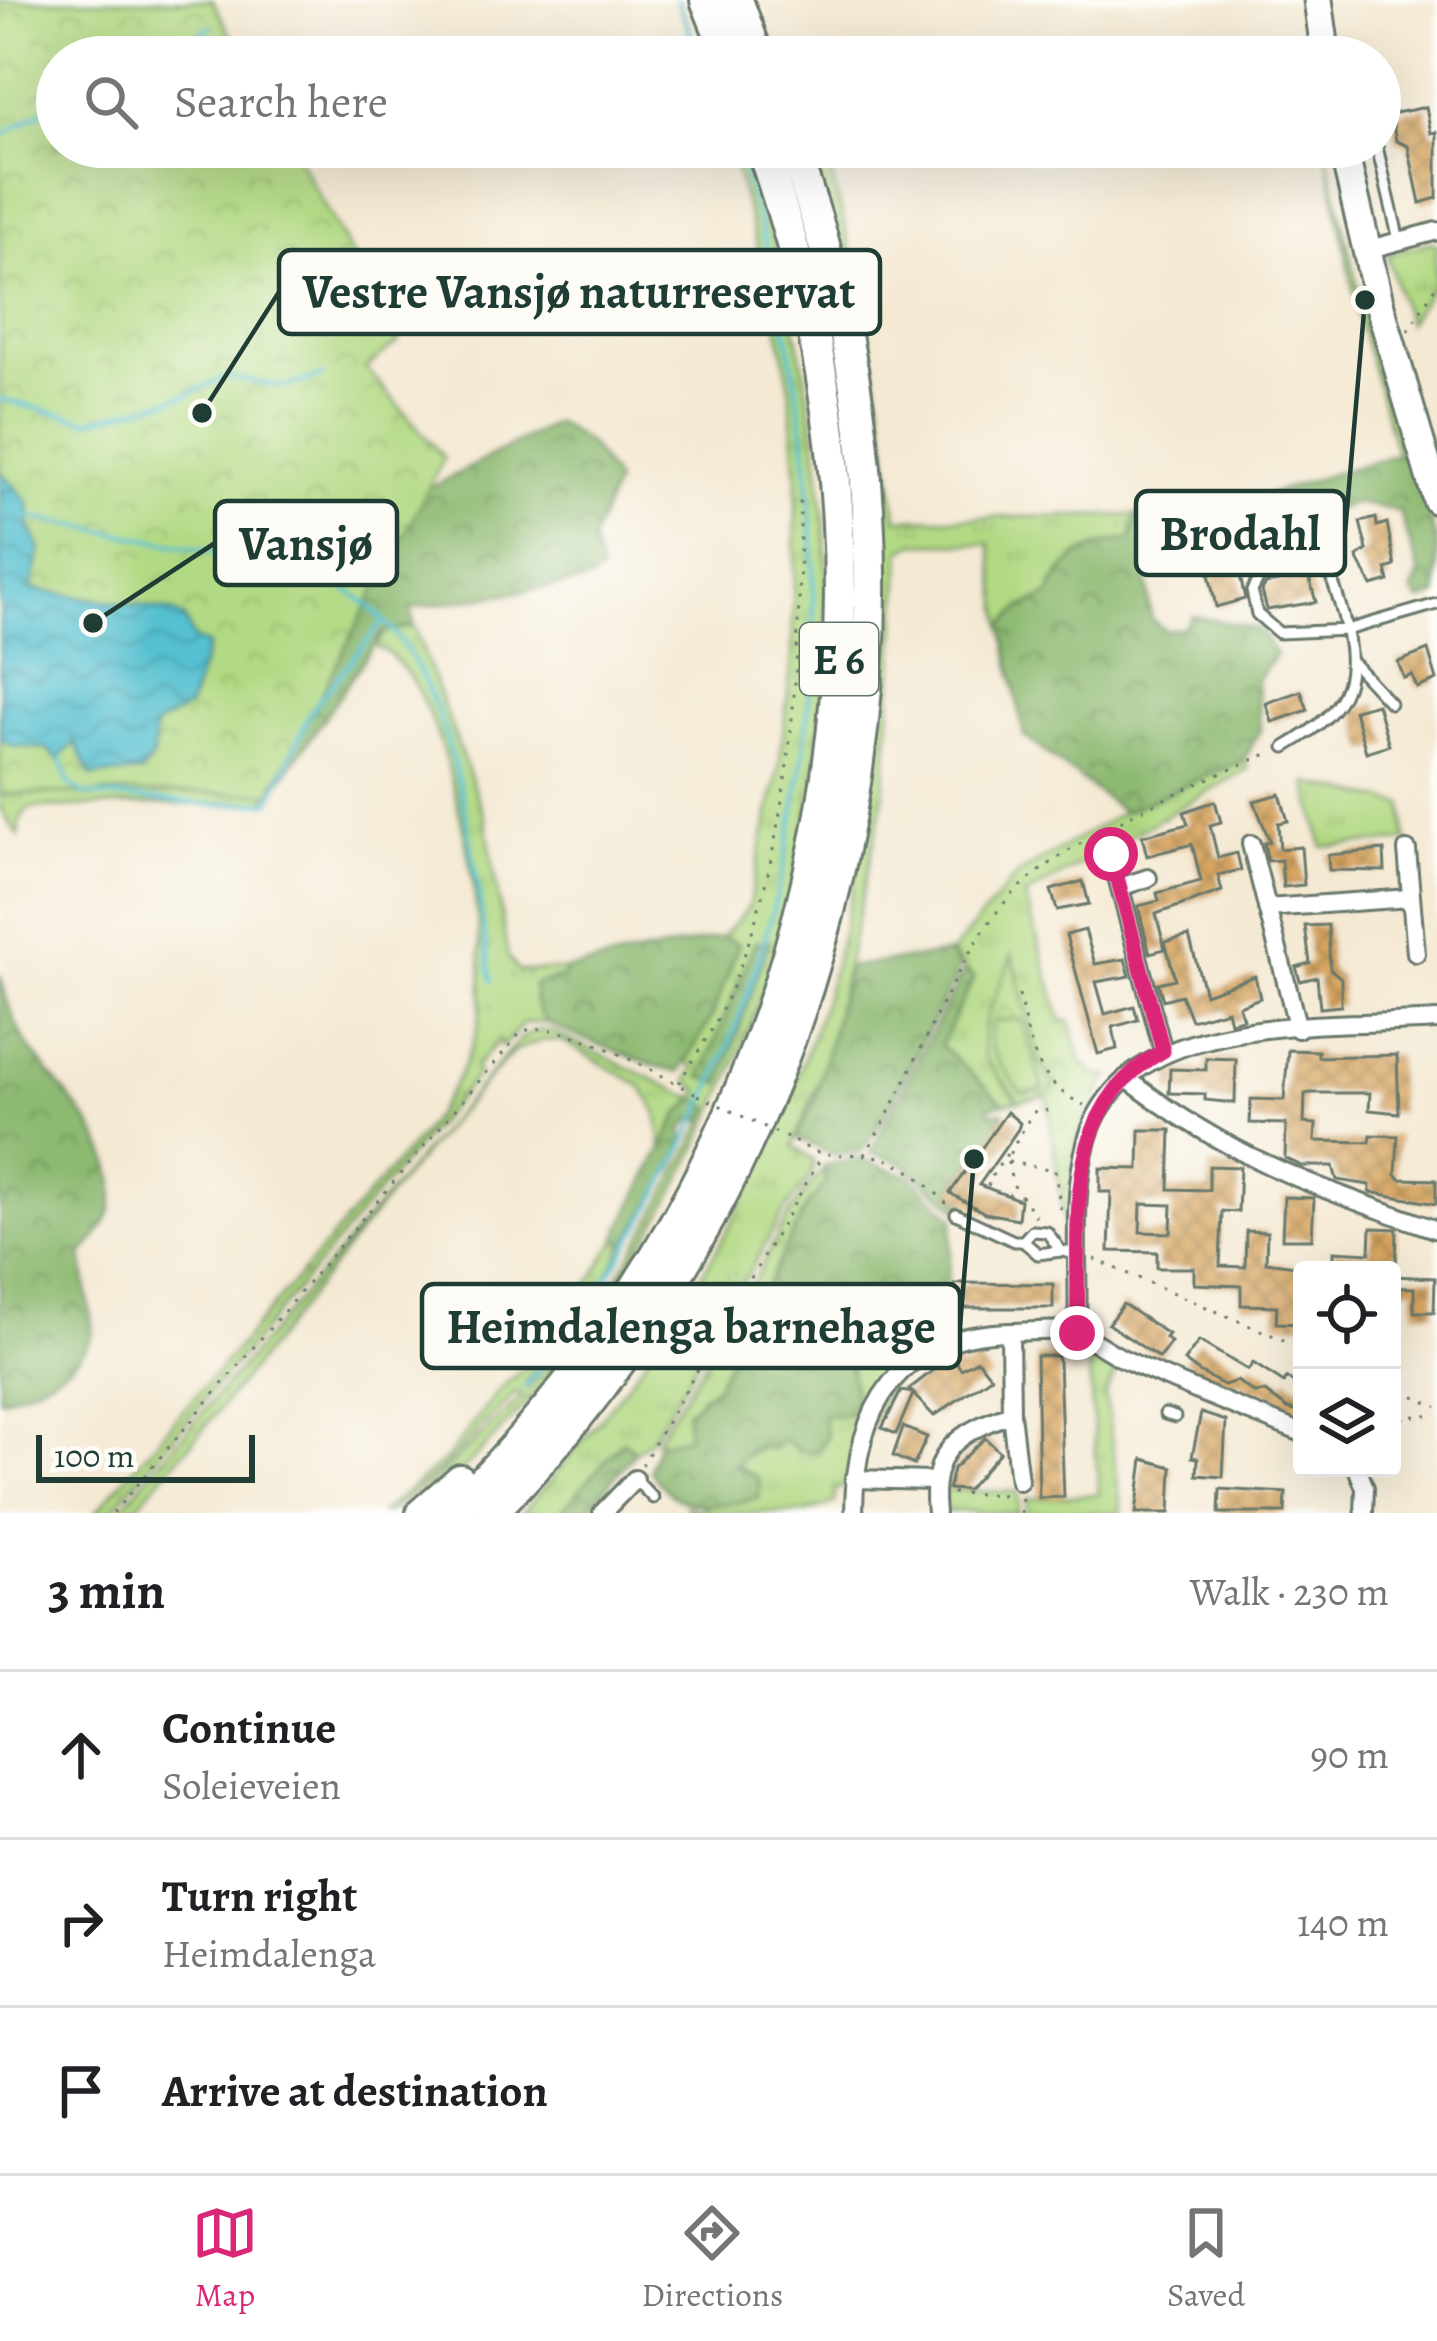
<!DOCTYPE html>
<meta charset="utf-8">
<style>
:root{--surface:#fff;--page:#f2f2f2;--text:#202124;--muted:#757577;--line:#e0e0e0;--accent:#db2777}
body{margin:0;font-family:Alegreya,serif;background:var(--page);color:var(--text)}
.controls{position:absolute;right:36px;bottom:36px;display:grid;overflow:hidden;border-radius:12px;box-shadow:0 12px 48px #0002}
.controls button{width:108px;height:108px;display:grid;place-items:center;padding:0;border:0;border-bottom:3px solid var(--line);background:var(--surface);color:var(--text);font:60px sans-serif}
.scale{position:absolute;left:36px;bottom:30px;width:219px;box-sizing:border-box;padding-left:12px;border:6px solid #1f3d34;border-top:0;font-size:33px;line-height:42px;white-space:nowrap;color:#1f3d34;-webkit-text-stroke:9px #fdfcf7;paint-order:stroke}
.stop{position:absolute;width:36px;height:36px;margin:-27px;border:9px solid #db2777;border-radius:50%;background:#fff}
.stop.end{background:#db2777;border-color:#fff;box-shadow:0 3px 12px #0008}
.list{margin:0;padding:0;list-style:none}
h2{display:flex;justify-content:space-between;align-items:center;height:156px;margin:0;padding:0 48px;font-size:51px}
h2 small{font-size:39px;font-weight:400;color:var(--muted)}
.list li{display:grid;grid-template-columns:78px 1fr auto;gap:36px;align-items:center;box-sizing:border-box;height:168px;padding:0 48px;border-top:3px solid var(--line)}
.list b{display:block;font-size:45px;white-space:nowrap}
.list p{margin:0;font-size:39px;white-space:nowrap;color:var(--muted)}
.list em{font-size:39px;font-style:normal;color:var(--muted)}
.icon{flex:none;width:66px;height:66px;fill:none;stroke:currentColor;stroke-width:2;stroke-linecap:round;stroke-linejoin:round}
.map{position:relative;flex:none;width:1437px;height:1513px;overflow:hidden}
.search{position:absolute;background:var(--surface);box-shadow:0 12px 48px #0002;left:36px;right:36px;top:36px;height:132px;display:flex;align-items:center;gap:30px;box-sizing:border-box;padding:0 42px;border-radius:66px;color:var(--muted);font-size:45px}
.sheet{height:660px;background:var(--surface)}
nav{display:flex;justify-content:space-around;align-items:center;box-sizing:border-box;height:168px;border-top:3px solid var(--line);background:var(--surface);font-size:33px;color:var(--muted)}
nav a{display:grid;justify-items:center;gap:6px}
nav .on{color:var(--accent)}
.map>svg:first-child{display:block}
.grass{fill:url(#grass-tufts);stroke:#688b5c;stroke-width:3;fill-rule:evenodd}
.forest{fill:url(#forest-crowns);stroke:#567b52;stroke-width:3}
.park{fill:url(#park-crowns);stroke:#688b5c;stroke-width:3}
.pitch{fill:#b2d983;stroke:#688b5c;stroke-width:3}
.water{fill:url(#water-waves);stroke:#3a7e82;stroke-width:3}
.lines{fill:none;stroke-linecap:round;stroke-linejoin:round}
.stream{stroke:#55c0d0;stroke-width:4.5}
.building{fill:url(#building-cross-hatch);fill-rule:evenodd}
.lane-casing{stroke:#6a796c;stroke-width:15}
.street-casing{stroke:#6a796c;stroke-width:22}
.primary-casing{stroke:#6a796c;stroke-width:33}
.highway-casing{stroke:#6a796c;stroke-width:36}
.path{stroke:#6a796c;stroke-width:3;stroke-dasharray:3 9;stroke-linecap:butt}
.lane{stroke:#fff;stroke-width:9}
.street{stroke:#fff;stroke-width:16}
.primary{stroke:#fff;stroke-width:27}
.highway{stroke:#fff;stroke-width:30}
.path-bridge{stroke:#6a796c;stroke-width:3;stroke-dasharray:3 9;stroke-linecap:butt}
.route{stroke:#db2777;stroke-width:15}
.labels{text-anchor:middle;stroke-width:9;stroke-linejoin:round;paint-order:stroke}
.shield{fill:#fdfcf7;stroke:#62766e;stroke-width:3}
.shield-label{font-size:42px;font-weight:bold;fill:#1f3d34}
.leader{fill:none;stroke:#1f3d34;stroke-width:4.5}
.callout-dot{fill:#1f3d34;stroke:#fdfcf7;stroke-width:4.5}
.callout{fill:#fdfcf7;stroke:#1f3d34;stroke-width:4.5}
.callout-label{font-size:48px;text-anchor:middle;font-weight:bold;fill:#1f3d34}
</style>
<div class="map">
<svg width="1437" height="1513" viewBox="0 0 1437 1513">
<defs>
<pattern id="grass-tufts" width="24" height="20" patternUnits="userSpaceOnUse" patternTransform="scale(3)"><rect width="24" height="20" fill="#b2d983"/><path d="M3 7l-1-3M5 7V3M7 7l1-3M15 17l-1-3M17 17v-4M19 17l1-3" fill="none" stroke="#99bb72"/></pattern>
<pattern id="forest-crowns" width="20" height="18" patternUnits="userSpaceOnUse" patternTransform="scale(3)"><rect width="20" height="18" fill="#8db971"/><path d="M2 6a3 3 0 1 1 6 0M12 15a3 3 0 1 1 6 0" fill="none" stroke="#73985e"/></pattern>
<pattern id="park-crowns" width="20" height="18" patternUnits="userSpaceOnUse" patternTransform="scale(3)"><rect width="20" height="18" fill="#b2d983"/><path d="M2 6a3 3 0 1 1 6 0M12 15a3 3 0 1 1 6 0" fill="none" stroke="#99bb72"/></pattern>
<pattern id="water-waves" width="16" height="10" patternUnits="userSpaceOnUse" patternTransform="scale(3)"><rect width="16" height="10" fill="#55c0d0"/><path d="M0 5q4-4 8 0t8 0" fill="none" stroke="#469daa"/></pattern>
<pattern id="building-cross-hatch" width="8" height="8" patternUnits="userSpaceOnUse" patternTransform="scale(3)"><rect width="8" height="8" fill="#d7a560"/><path d="M0 0l8 8M0 8l8-8" fill="none" stroke="#ae8850"/></pattern>
</defs>
<rect width="100%" height="100%" fill="#fdfcf7"/>
<filter id="ink" filterUnits="userSpaceOnUse"><feTurbulence type="fractalNoise" baseFrequency=".00833" numOctaves="2"/><feDisplacementMap in="SourceGraphic" scale="24" xChannelSelector="R" yChannelSelector="G"/><feConvolveMatrix kernelMatrix="1 2 1 2 8 2 1 2 1" color-interpolation-filters="sRGB"/></filter>
<filter id="wash" filterUnits="userSpaceOnUse"><feTurbulence type="fractalNoise" baseFrequency=".004" numOctaves="4" result="noise"/><feDisplacementMap in="SourceGraphic" scale="48" xChannelSelector="R" yChannelSelector="G"/><feGaussianBlur stdDeviation="2.7" result="paint"/><feColorMatrix in="noise" values="0 0 0 0 0 0 0 0 0 0 0 0 0 0 0 0 0 1.4 0 .05"/><feComposite in="paint" operator="in"/></filter>
<g filter="url(#wash)">
<rect width="100%" height="100%" fill="#f4e9d3"/>
<g class="grass">
<path d="M729,147h16c40,121 69,244 79,371 28,368 -129,757 -410,995h-14l122,-116 -6,-5 -75,78 -53,43h-7l65,-54 55,-71 48,-41 68,-109 8,6 -27,49 -73,89 3,6c78,-75 135,-185 183,-280l-15,-8 -16,13 -18,35 -5,-36 -17,-27 -78,-44 -19,-1 -29,11c-138,145 -249,314 -384,462h-13l403,-474 16,-8h15l144,68 5,-8 -12,-10 6,-14 -7,-5 51,-118 -16,-7 26,-29 31,-140 13,-110 5,-179 -8,-96 -16,-83zM755,942l5,1 -40,139 -18,-5z"/>
<path d="M807,147h16c37,121 59,246 74,372l240,-4 -6,25c-34,1 -70,22 -82,56l-27,11 -19,19 -13,-82 -75,-1 -13,7 -18,247 -60,271 -31,78 20,14c3,20 -21,37 -31,55 -44,76 -85,152 -133,226l-14,11 -12,-11 -64,72h-37c70,-80 135,-162 189,-254 193,-331 221,-753 96,-1112z"/>
<polygon points="1327,154 1366,322 1381,350 1413,458 1397,454 1359,320"/>
<polygon points="1430,242 1437,245 1434,284 1407,323 1387,255"/>
<path d="M414,626l72,195 22,136 10,14 47,-1 -1,7 -30,23 13,23h-23l-22,24 -3,-7 -24,27 3,7 -369,439h-14l327,-380c26,-35 55,-81 59,-125 7,-73 -30,-331 -104,-361l6,-14z"/>
<path d="M1244,760l4,9 -223,127 37,126 8,-1 11,40 15,15h15c-36,48 -41,89 -41,148l-6,1 -17,-129 8,-11 -16,-24 -26,-103 -30,70 5,35 30,38 -15,2 -64,-58 35,-67 -23,-25 66,-78 106,-63z"/>
<polygon points="281,781 263,802 29,808 20,819 19,836 0,809 0,784 260,786"/>
<polygon points="1307,783 1404,804 1406,841 1323,847"/>
<polygon points="823,1169 825,1184 807,1205 715,1388 701,1396 688,1436 678,1442 655,1441 739,1309 787,1218"/>
<path d="M945,1305l8,28c-68,18 -80,93 -104,152l-14,5v13l-30,10h-116l-3,-6 14,4 47,-38 -12,-10c38,-30 112,-35 117,-95l-13,-12 3,-19c24,19 62,-1 91,-3l7,-28z"/>
<polygon points="1088,1358 1116,1373 1105,1394 1122,1513 1026,1513 1027,1499 1099,1494"/>
<polygon points="939,1490 1018,1492 1018,1513 940,1511"/>
</g>
<g class="forest">
<path d="M59,147h225l73,125 29,65c-21,28 -36,57 -4,84 6,4 21,11 24,17 11,18 3,37 28,48l122,-64 33,22 27,38 -24,58 9,32 -11,9 -179,27 3,18 -32,7 -101,148 -21,5 -260,-2v-45l13,7 35,3 10,11 16,-18 17,34 50,-3 12,-17 2,-31 34,-18 20,-54c-6,-31 -75,-51 -71,-92 1,-10 9,-14 10,-26l-93,-22 -28,-18 2,-11 253,36 14,1 10,-11c-33,-14 -55,-8 -88,-26l14,-32 41,-8 11,7 6,-5 -3,-13 -52,4 -20,25 -18,9 -16,-9 5,-14 -14,-20 -18,10 -11,-2 -6,-14 8,-11 64,-22 -8,-8c9,-25 10,-47 16,-73l-17,-17 -1,-38 -21,-11 -31,15 -13,-22c5,-28 39,-48 -2,-73l-22,16 16,36 -30,33 -16,-15 -16,-1 -13,-31 14,-24 -8,-10z"/>
<path d="M1397,454l16,4 24,87v50l-18,6 -7,-11 8,-16 -21,-63 -43,-8 -92,28 -11,37 -51,-9 -33,1 -22,20 4,39 15,12 18,-4 9,-11 67,13 16,26 -19,24 3,51 -16,30 -121,52 -99,-76 -21,-110 19,-19 27,-11c13,-38 43,-54 82,-56l6,-25 126,-19z"/>
<path d="M722,937l17,7 -27,72 -32,56c-8,2 -127,-44 -135,-51 -9,-9 -11,-24 -12,-36l31,-8 1,-7z"/>
<polygon points="769,941 721,1083 701,1077 755,942"/>
<polygon points="951,953 960,967 882,1120 861,1152 832,1155 796,1137 814,1102 848,967"/>
<polygon points="964,971 974,978 940,1045 1003,1103 989,1106 990,1113 1003,1111 1004,1118 950,1192 963,1203 959,1210 901,1162 870,1153"/>
<path d="M0,974c5,22 11,42 22,62 30,51 113,113 87,180 -5,14 -18,28 -27,39l11,78c-14,37 -58,54 -93,66z"/>
<polygon points="696,1099 711,1107 705,1119 691,1120 683,1129 684,1147 675,1167 625,1244 617,1238 622,1225 680,1113"/>
<path d="M861,1159l49,17 44,42 -9,87 -5,2 -2,19 -14,12c-28,-8 -53,20 -83,0l-2,17 10,4 6,37 -7,19 -25,1 4,20 -8,16 -22,-2 -13,-10 -11,9 -18,-2 -19,17 23,15v19c-48,11 -83,15 -109,-28l8,-27 29,-7 -1,-24 29,-25 92,-182 18,-21v-19z"/>
<polygon points="623,1441 635,1452 585,1513 559,1513"/>
</g>
<g class="park">
<polygon points="0,0 212,0 243,57 57,57 57,147 292,147 399,341 366,368 444,458 270,793 0,794"/>
<path d="M1012,955l27,106 16,24 -8,11 -29,5c-8,-16 -21,-24 -30,-38 -18,-30 15,-78 24,-108z"/>
</g>
<path class="pitch" d="M1021,1019l23,71 -23,3c-13,-24 -41,-41 -27,-72z"/>
<polygon class="water" points="0,471 29,502 30,527 41,549 31,589 170,611 184,618 194,639 208,645 189,707 155,726 153,756 141,773 91,776 75,742 58,760 48,749 13,746 0,739"/>
<g class="lines">
<g class="stream">
<polyline points="677,0 700,57"/>
<polyline points="160,57 212,27"/>
<polyline points="0,137 57,102"/>
<polyline points="0,399 88,421 187,395 225,377 284,387 323,376"/>
<path d="M30,517l271,51c161,49 166,276 191,412"/>
<polyline points="61,759 69,785 87,795 219,805 270,802 312,709 384,620"/>
<path d="M525,1387c294,-351 362,-812 210,-1240"/>
</g>
</g>
<g id="blocks">
<g class="building">
<polygon points="1426,107 1431,133 1437,132 1437,198 1420,203 1408,146 1396,141 1391,114"/>
<polygon points="1376,518 1377,526 1387,523 1395,566 1386,569 1389,581 1372,586 1357,557 1367,550 1360,522"/>
<polygon points="1301,548 1316,602 1267,610 1262,591 1266,584 1286,579 1282,553"/>
<polygon points="1238,566 1245,599 1216,607 1209,574"/>
<polygon points="1428,650 1437,680 1417,688 1412,675 1404,678 1398,662"/>
<polygon points="1301,691 1308,710 1272,722 1266,703"/>
<polygon points="1377,704 1389,745 1366,752 1354,710"/>
<polygon points="1280,794 1288,821 1278,823 1280,849 1301,847 1304,885 1283,887 1281,860 1268,861 1264,843 1270,842 1254,801"/>
<polygon points="1215,801 1221,822 1210,825 1218,858 1237,853 1241,870 1218,875 1222,891 1156,914 1165,949 1150,953 1138,906 1159,901 1157,893 1201,881 1192,844 1147,856 1142,836 1188,824 1184,812"/>
<polygon points="1384,850 1385,871 1329,870 1328,855"/>
<polygon points="1083,881 1089,904 1057,910 1051,890"/>
<polygon points="1328,925 1330,969 1341,978 1341,1006 1320,1008 1317,977 1300,981 1296,967 1310,963 1305,926"/>
<polygon points="1085,930 1095,964 1125,959 1130,976 1096,982 1105,1014 1134,1006 1138,1020 1113,1027 1117,1049 1098,1054 1066,935"/>
<polygon points="1189,936 1205,994 1255,976 1260,998 1239,1006 1243,1019 1230,1022 1227,1010 1191,1020 1181,995 1163,1000 1158,983 1175,979 1165,942"/>
<polygon points="1288,1050 1318,1051 1318,1057 1397,1055 1399,1113 1369,1110 1370,1093 1311,1093 1305,1094 1304,1123 1316,1124 1315,1141 1370,1142 1371,1135 1398,1136 1396,1174 1400,1179 1436,1180 1436,1204 1370,1192 1370,1185 1337,1180 1333,1166 1302,1166 1285,1158 1286,1124 1250,1123 1251,1099 1284,1100"/>
<polygon points="1206,1058 1236,1059 1235,1103 1205,1100 1205,1094 1169,1093 1170,1069 1206,1070"/>
<polygon points="1007,1112 1020,1123 1018,1129 979,1185 1020,1200 1018,1219 985,1213 950,1193"/>
<path d="M1140,1130h31l-2,59 40,1v-24l31,1 -2,45 -16,-1 -2,55 25,1 1,-36 21,1 -1,30 36,5v57l-26,-1 1,-17 -36,-1v-19l-47,-2v-16h-37v-16l-48,-1 2,-59h-11v-24l39,1zM1141,1204l31,1 -1,28 -31,-1z"/>
<polygon points="1284,1197 1314,1198 1312,1239 1282,1239"/>
<polygon points="1371,1228 1397,1229 1396,1270 1334,1270 1334,1251 1370,1253"/>
<polygon points="1392,1276 1435,1278 1434,1312 1414,1312 1414,1288 1392,1288"/>
<polygon points="961,1283 1053,1284 1053,1308 960,1308 954,1304 954,1285"/>
<polygon points="1123,1304 1168,1334 1165,1338 1171,1342 1159,1358 1108,1324"/>
<polygon points="1199,1341 1248,1370 1253,1363 1284,1383 1287,1378 1302,1389 1302,1403 1296,1411 1288,1409 1265,1392 1254,1393 1237,1381 1224,1385 1199,1372 1184,1361"/>
<polygon points="952,1356 961,1369 978,1360 991,1377 934,1416 913,1394 896,1434 882,1428 901,1391 913,1393 909,1389"/>
<polygon points="1036,1356 1056,1356 1059,1362 1064,1497 1039,1498"/>
<polygon points="1201,1413 1226,1421 1223,1477 1197,1475 1198,1458 1192,1457"/>
<polygon points="903,1427 927,1437 914,1465 893,1456"/>
<polygon points="985,1438 1000,1452 967,1490 948,1489 953,1469"/>
<polygon points="1143,1459 1172,1467 1170,1513 1136,1513"/>
<polygon points="1220,1489 1286,1493 1285,1513 1219,1513"/>
</g>
</g>
</g>
<g filter="url(#ink)">
<use href="#blocks" fill-opacity="0" stroke="#6a796c" stroke-width="3"/>
<g class="lines">
<g class="lane-casing">
<g id="lane">
<polyline points="1377,147 1399,240"/>
<polyline points="1354,664 1390,703"/>
<path d="M1285,747c70,-40 76,-72 54,-146 -7,-23 -15,-50 -37,-63l-25,6 -25,47 5,23 22,19 68,-3 90,-26"/>
<polyline points="956,1214 1014,1241 1023,1241 1032,1231 1047,1232 1061,1251 1079,1254"/>
<polyline points="1023,1241 1038,1254 1061,1251"/>
<polyline points="1165,1414 1175,1417"/>
<polyline points="635,1479 653,1498"/>
</g>
</g>
<g class="street-casing">
<g id="street">
<polyline points="1366,250 1437,231"/>
<polyline points="1251,844 1298,1029"/>
<polyline points="1407,850 1416,953"/>
<polyline points="1111,854 1163,1051"/>
<polyline points="1120,887 1148,878"/>
<polyline points="1267,908 1410,898"/>
<path d="M1126,1078c103,80 190,109 311,152"/>
<path d="M1077,1333c3,-61 -7,-134 10,-193 37,-132 241,-112 350,-120"/>
<polyline points="1011,1414 1019,1481"/>
<polyline points="1357,1468 1365,1488 1364,1513"/>
<polyline points="854,1479 933,1481"/>
<polyline points="602,1513 635,1479"/>
<path d="M854,1513c0,-106 45,-179 157,-181 21,0 45,-4 65,1 16,5 32,19 48,26 58,27 119,50 178,74"/>
<path d="M936,1513c-7,-61 21,-81 75,-99l-1,-82"/>
</g>
</g>
<g class="primary-casing">
<g id="primary">
<polyline points="1318,0 1326,57"/>
<polyline points="1343,147 1380,306 1437,500"/>
</g>
</g>
<g class="highway-casing">
<g id="highway">
<polyline points="706,0 729,57"/>
<polyline points="737,0 758,57"/>
<polyline points="422,1513 460,1480"/>
<path d="M451,1513c366,-357 484,-886 310,-1366"/>
<path d="M491,1513c349,-349 476,-901 301,-1366"/>
</g>
</g>
<g class="path">
<polyline points="1408,331 1437,284"/>
<path d="M1019,995c10,48 17,89 65,110"/>
<path d="M679,1083c15,-26 34,-52 46,-80 68,-150 76,-346 75,-508"/>
<path d="M794,1141c33,19 39,12 73,14 33,3 58,27 80,49"/>
<polyline points="1007,1154 987,1183 994,1191 1021,1197"/>
<path d="M864,1155c50,-77 77,-169 132,-242 50,-67 198,-129 276,-161"/>
<polyline points="1008,1162 1055,1170 1061,1212"/>
<polyline points="1036,1217 1012,1183 1007,1158 1033,1112 1049,1110"/>
<polyline points="1094,1259 1302,1348"/>
<polyline points="1392,1387 1437,1407"/>
<polyline points="1392,1426 1404,1417 1437,1414"/>
<polyline points="642,1465 822,1156"/>
<polyline points="952,1493 1009,1495"/>
<path d="M113,1513l407,-480c35,-21 141,43 178,62"/>
<polyline points="1021,1513 1022,1497"/>
</g>
<use href="#lane" class="lane"/>
<use href="#street" class="street"/>
<use href="#primary" class="primary"/>
<use href="#highway" class="highway"/>
<polyline class="path-bridge" points="698,1095 794,1141"/>
</g>
</g>
<g class="lines" filter="url(#ink)">
<path class="route" d="M1077,1333c5,-103 -21,-224 86,-282l-52,-197"/>
</g>
<g class="labels">
<rect class="shield" x="800" y="623" width="78" height="72" rx="9"/>
<g class="shield-label">
<text x="839" y="674">E 6</text>
</g>
</g>
<path class="leader" d="M202 413L279 292M1365 300L1345 533M93 623L215 543M974 1159L960 1326"/>
<g class="callout-dot">
<circle cx="202" cy="413" r="12"/>
<circle cx="1365" cy="300" r="12"/>
<circle cx="93" cy="623" r="12"/>
<circle cx="974" cy="1159" r="12"/>
</g>
<g class="callout">
<rect x="279" y="250" width="601" height="84" rx="12"/>
<rect x="1136" y="491" width="209" height="84" rx="12"/>
<rect x="215" y="501" width="182" height="84" rx="12"/>
<rect x="422" y="1284" width="538" height="84" rx="12"/>
</g>
<g class="callout-label">
<text x="579" y="308">Vestre Vansjø naturreservat</text>
<text x="1240" y="550">Brodahl</text>
<text x="306" y="560">Vansjø</text>
<text x="691" y="1343">Heimdalenga barnehage</text>
</g>
</svg>
<div class="controls">
<button><svg class="icon" aria-label="locate" viewBox="0 0 24 24"><circle cx="12" cy="12" r="6"/><path d="M12 2v4M12 18v4M2 12h4M18 12h4"/></svg></button>
<button><svg class="icon" aria-label="layers" viewBox="0 0 24 24"><path d="M12 4l9 5-9 5-9-5zM3 14l9 5 9-5"/></svg></button>
</div>
<div class="scale">100 m</div>
<div class="stop" style="left:1111px;top:854px"></div>
<div class="stop end" style="left:1077px;top:1333px"></div>
<div class="search"><svg class="icon" aria-label="search" viewBox="0 0 24 24"><circle cx="10" cy="10" r="6"/><path d="M15 15l6 6"/></svg>Search here</div>
</div>
<section class="sheet">
<h2>3 min<small>Walk · 230 m</small></h2>
<ul class="list">
<li><svg class="icon" aria-label="ahead" viewBox="0 0 24 24"><path d="M12 20V5M6 11l6-6 6 6"/></svg><div><b>Continue</b><p>Soleieveien</p></div><em>90 m</em></li>
<li><svg class="icon" aria-label="right" viewBox="0 0 24 24"><path d="M7 20v-9h11M14 6l5 5-5 5"/></svg><div><b>Turn right</b><p>Heimdalenga</p></div><em>140 m</em></li>
<li><svg class="icon" aria-label="arrive" viewBox="0 0 24 24"><path d="M6 21V4h12l-3 4 3 4H6"/></svg><div><b>Arrive at destination</b></div></li>
</ul>
</section>
<nav>
<a class="on"><svg class="icon" aria-label="map" viewBox="0 0 24 24"><path d="M3 6l6-2 6 2 6-2v14l-6 2-6-2-6 2zM9 4v14M15 6v14"/></svg>Map</a>
<a><svg class="icon" aria-label="directions" viewBox="0 0 24 24"><path d="M12 3l9 9-9 9-9-9zM9 14v-3h6M13 9l2 2-2 2"/></svg>Directions</a>
<a><svg class="icon" aria-label="saved" viewBox="0 0 24 24"><path d="M7 4h10v16l-5-4-5 4z"/></svg>Saved</a>
</nav>
